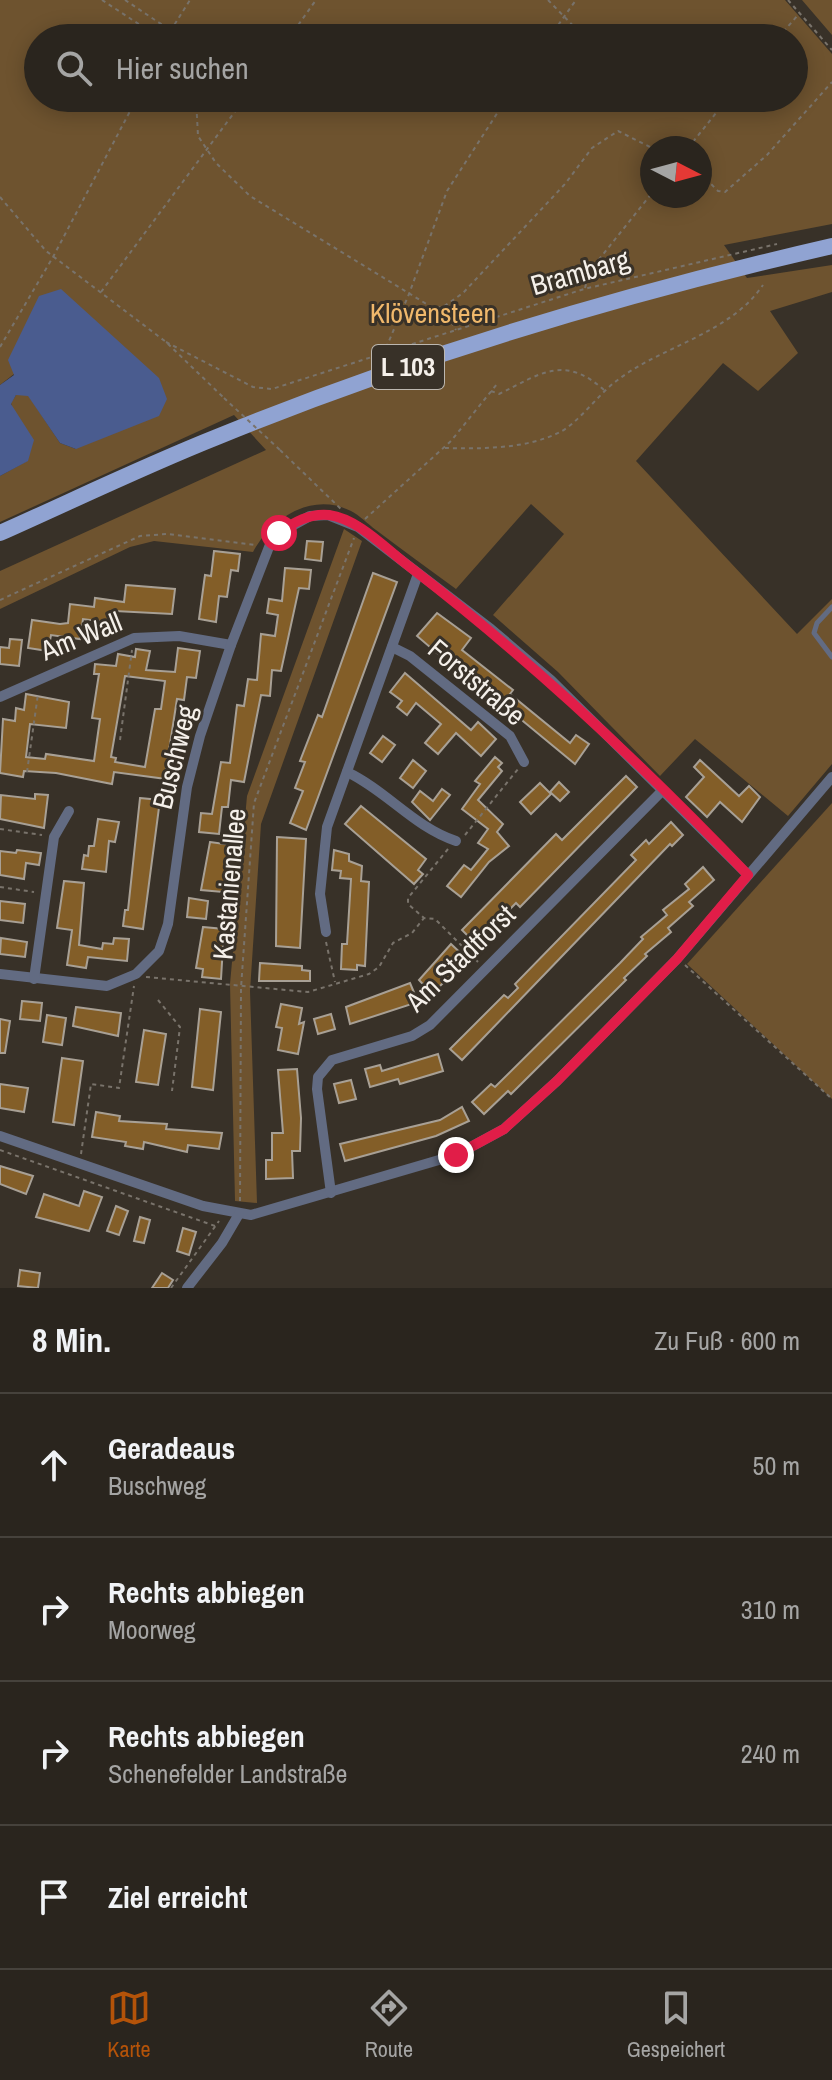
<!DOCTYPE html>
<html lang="de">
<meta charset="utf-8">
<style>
:root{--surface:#2a251e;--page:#322d27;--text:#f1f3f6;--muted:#a5a5a4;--line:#46423c;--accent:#b45309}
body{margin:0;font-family:"Archivo Narrow",sans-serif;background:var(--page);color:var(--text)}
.compass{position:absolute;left:640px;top:136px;width:72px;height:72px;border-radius:50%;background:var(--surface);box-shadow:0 4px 20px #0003;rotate:96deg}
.stop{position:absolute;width:24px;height:24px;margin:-18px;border:6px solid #e11d48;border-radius:50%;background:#fff}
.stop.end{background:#e11d48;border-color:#fff;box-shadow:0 2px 8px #0008}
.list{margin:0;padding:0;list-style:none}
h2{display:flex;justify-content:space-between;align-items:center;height:104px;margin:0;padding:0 32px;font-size:34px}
h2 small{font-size:26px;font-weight:400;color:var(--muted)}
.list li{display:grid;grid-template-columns:52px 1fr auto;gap:24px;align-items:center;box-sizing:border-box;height:144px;padding:0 32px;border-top:2px solid var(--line)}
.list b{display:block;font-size:30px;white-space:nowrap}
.list p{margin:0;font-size:26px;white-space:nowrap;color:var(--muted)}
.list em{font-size:26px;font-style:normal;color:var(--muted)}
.icon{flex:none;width:44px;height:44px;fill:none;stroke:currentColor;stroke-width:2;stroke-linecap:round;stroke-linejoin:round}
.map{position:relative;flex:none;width:832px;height:1288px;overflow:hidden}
.search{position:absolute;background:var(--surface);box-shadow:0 4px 20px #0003;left:24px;right:24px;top:24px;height:88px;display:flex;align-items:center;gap:20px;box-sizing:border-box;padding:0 28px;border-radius:44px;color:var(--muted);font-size:30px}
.sheet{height:680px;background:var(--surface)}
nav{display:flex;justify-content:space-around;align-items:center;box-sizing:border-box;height:112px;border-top:2px solid var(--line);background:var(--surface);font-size:22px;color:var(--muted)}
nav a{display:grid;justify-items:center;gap:4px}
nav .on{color:var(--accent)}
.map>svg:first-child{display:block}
.green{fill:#6e532f;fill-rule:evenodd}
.water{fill:#4a5c8f}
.building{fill:#835e28;stroke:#a8a095;stroke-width:2;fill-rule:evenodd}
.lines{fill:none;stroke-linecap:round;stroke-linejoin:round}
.path{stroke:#79736b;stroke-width:2;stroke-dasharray:4 4;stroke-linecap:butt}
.lane{stroke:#626b82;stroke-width:5}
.street{stroke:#626b82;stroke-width:10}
.primary{stroke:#90a3d2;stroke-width:16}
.path-bridge{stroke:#79736b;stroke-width:2;stroke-dasharray:4 4;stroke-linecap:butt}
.route{stroke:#e11d48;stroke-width:10}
.labels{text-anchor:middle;stroke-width:6;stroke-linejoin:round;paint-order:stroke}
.shield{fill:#383128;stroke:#bcb7b0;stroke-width:2}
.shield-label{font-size:26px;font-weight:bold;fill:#f5f0ea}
.street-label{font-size:28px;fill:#f5f0ea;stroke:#383128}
.park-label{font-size:28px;fill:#f0b86b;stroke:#383128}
</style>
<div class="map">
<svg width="832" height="1288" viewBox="0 0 832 1288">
<rect width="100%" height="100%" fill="#383128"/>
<g class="green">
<path d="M0,0h785l47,54v170l-108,21 23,33 85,-13v27l-62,19 28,42 -40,38 -35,-28 -87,98 161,173 35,-35v165l-44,52 -93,-77 -35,37 -102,-104 -65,-57 71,-81 -33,-30 -75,85c-27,-20 -54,-39 -80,-59 -8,-6 -17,-15 -25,-19 -40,-20 -80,8 -98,41l-99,-11 -24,6 -130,62v-38l266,-121 -32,-35 -234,107v-46l27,-15 -16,-58 5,-8h12l32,48 16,6 -62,-75 -14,11zM38,38h756v60h-756zM652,148h48v48h-48z"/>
<polygon points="802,0 832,0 832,35"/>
<polygon points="344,529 362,541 261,824 250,991 257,1203 235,1201 230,984 247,796"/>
<polygon points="832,803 832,1099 687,964"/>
</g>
<polygon class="water" points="61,289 159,378 167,399 159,416 76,449 60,443 28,396 16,395 11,404 34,440 28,461 0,476 0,385 14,375 8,360 39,296"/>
<g class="building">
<polygon points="307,541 323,542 321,561 305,559"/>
<polygon points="214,551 240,554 238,571 231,570 227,597 219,596 216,622 199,619 205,575 211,576"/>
<polygon points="285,568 311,570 309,589 299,588 281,671 272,670 270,696 261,695 244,782 231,780 228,807 222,807 219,834 199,832 201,813 212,814 221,762 230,763 237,705 244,706 248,679 257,680 261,634 275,636 278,615 267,613 269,599 282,601"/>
<polygon points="373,573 397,582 306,830 290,823 303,791 295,788 305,762 300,761 318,715 322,717"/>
<polygon points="126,585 175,589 172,614 115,611 113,623 83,619 80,639 51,635 48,651 28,648 32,620 60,624 68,623 70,604 94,607 95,598 124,602"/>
<polygon points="437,613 471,638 462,650 513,690 510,694 570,743 576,735 589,744 575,764 501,703 499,706 417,636"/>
<polygon points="10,639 22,640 19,666 0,664 0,647 9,648"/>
<path d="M178,648l22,3 -4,27 -9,-1 -3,23 -7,-1 -11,71 9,1 -1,9 -60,-8 -2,12 -56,-11 -32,-2 -1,6 -23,-4 3,-54 12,2 1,-13 8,2 2,-16 43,8 -3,26 -36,-4 -4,33 19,2 1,-5 48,7 6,-42 -8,-1 7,-44h-5l1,-10 21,2 2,-12 17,3 1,-8 14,2 -4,19 29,2zM125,676l40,5 -4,28h-6l-10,58 -30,-5 1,-4 -5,-1z"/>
<polygon points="405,673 471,730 478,722 496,739 481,756 456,733 438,754 425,743 441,724 416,703 407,715 397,707 402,701 390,692"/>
<polygon points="383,736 395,745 382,762 370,753"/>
<polygon points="495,757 502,763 498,767 502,771 478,800 503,824 497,832 509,846 489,862 461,897 447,886 464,865 471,870 488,849 478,843 488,829 462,809 480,784 475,781"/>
<polygon points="413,760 426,771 413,788 400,778"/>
<polygon points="700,760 739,796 749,786 760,797 742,822 720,802 707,817 686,797 704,777 694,767"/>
<polygon points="626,776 637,787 520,907 516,903 487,932 491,936 479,947 462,930 556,834 562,840"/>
<polygon points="559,782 569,792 560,801 550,792"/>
<polygon points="540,783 551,794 531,814 520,802"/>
<polygon points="442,789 450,795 430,820 412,802 420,791 433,801"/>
<polygon points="35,794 48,795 44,828 0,819 1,795 35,799"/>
<polygon points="140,798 160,800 143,929 123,926 125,910 128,910"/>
<polygon points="361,806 426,859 418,870 423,874 414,884 345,824"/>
<polygon points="98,819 119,822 115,842 109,841 106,872 82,869 84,855 88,856 89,846 94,846"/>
<polygon points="671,822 683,835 672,846 670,844 462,1060 450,1049 504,995 508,998 518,988 515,984 636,860 631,855 646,840 649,844"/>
<polygon points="277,837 306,839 300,948 276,946"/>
<polygon points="210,842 232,845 223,892 201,890"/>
<polygon points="17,850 41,853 39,865 26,863 24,879 0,875 0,851 16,853"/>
<polygon points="334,850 349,854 349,861 362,866 361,881 369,882 365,966 357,965 357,970 341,969 342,944 347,944 351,879 340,878 341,871 332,870"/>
<polygon points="703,867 714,880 689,902 693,906 668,928 671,932 645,954 647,956 624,978 626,980 511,1094 508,1091 484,1114 472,1102 491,1084 495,1087 620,963 643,939 641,937 667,915 663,910 689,889 685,884"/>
<polygon points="64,881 84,883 79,945 102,949 103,943 113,944 114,938 129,939 127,961 88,957 86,968 67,965 72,930 57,928"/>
<polygon points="189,898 208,901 206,919 187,917"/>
<polygon points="0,901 25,904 23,923 0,920"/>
<polygon points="203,927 224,929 221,979 202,977 203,969 196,968"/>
<polygon points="1,938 27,942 25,957 0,954"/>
<polygon points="451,944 467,959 432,994 419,980"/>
<polygon points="260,963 302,966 302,970 310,971 310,981 259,981"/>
<polygon points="410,983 418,1002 350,1024 346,1007"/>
<polygon points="22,1001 42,1003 40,1021 20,1019"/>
<polygon points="281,1004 302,1008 299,1024 304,1022 298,1054 278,1050 282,1028 276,1027"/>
<polygon points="76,1007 121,1013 118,1036 73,1026"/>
<polygon points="200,1009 221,1012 213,1090 192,1087"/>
<polygon points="331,1014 335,1029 318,1034 314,1019"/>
<polygon points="47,1015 66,1018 62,1045 43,1042"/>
<polygon points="0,1019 10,1021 5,1053 0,1053"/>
<polygon points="144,1030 166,1034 158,1085 136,1082"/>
<polygon points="438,1054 443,1071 400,1084 398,1079 370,1087 365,1069 380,1065 382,1071"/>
<polygon points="62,1058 83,1061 74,1125 53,1122"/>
<polygon points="297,1069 301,1118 300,1151 292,1151 293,1178 266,1179 266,1160 272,1160 272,1133 283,1133 278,1070"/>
<polygon points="351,1080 356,1099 339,1103 334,1084"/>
<polygon points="0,1084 28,1088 24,1112 0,1108"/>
<polygon points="462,1107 469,1121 436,1136 345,1161 340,1144 440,1120"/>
<polygon points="96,1112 120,1116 119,1121 167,1124 166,1129 222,1133 219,1149 188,1145 187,1152 144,1142 143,1149 125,1146 126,1142 92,1137"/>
<polygon points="0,1166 33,1176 26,1194 0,1184"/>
<polygon points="84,1191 102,1197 89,1231 36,1217 44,1194 79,1206"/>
<polygon points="116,1206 128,1211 119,1235 107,1231"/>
<polygon points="140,1217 150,1220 144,1243 134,1241"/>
<polygon points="183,1228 196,1232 189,1255 177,1251"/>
<polygon points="20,1270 40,1273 38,1288 18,1286"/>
<polygon points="162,1273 173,1280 168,1288 152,1288"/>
</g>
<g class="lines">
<g class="path">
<polyline points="102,0 160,38"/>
<polyline points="125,0 170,30"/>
<polyline points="548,0 585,38"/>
<polyline points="788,0 832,50"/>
<polyline points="166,38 190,0"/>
<polyline points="289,38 316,0"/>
<polyline points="549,38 576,0"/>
<polyline points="778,38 798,15"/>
<polyline points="196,98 198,136 216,163 250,196 433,308 443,307 463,293 565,184 592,148 618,131 652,148"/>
<polyline points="688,148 728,98"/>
<polyline points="700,173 718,191 725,192 767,155 832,82"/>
<polyline points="0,197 46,251 166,342 224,398"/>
<polyline points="585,288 589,272 652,193"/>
<polyline points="101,292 245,98"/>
<polyline points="443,308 456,330"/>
<polyline points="166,342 253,387 272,389 584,289 777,244"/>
<polyline points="0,347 53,257 137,98"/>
<polyline points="383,355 409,294 447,191 507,98"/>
<path d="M491,391l8,3c41,-20 65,-40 105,-4"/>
<path d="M445,448c36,1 82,1 115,-16 17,-8 38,-37 55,-50 45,-36 114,-47 148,-97"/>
<polyline points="280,450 342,510"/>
<polyline points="365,519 451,441 497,384"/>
<polyline points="0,600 140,536 167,534 256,545"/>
<polyline points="120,740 132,650"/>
<polyline points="27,772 38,694"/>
<polyline points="0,829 42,835"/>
<polyline points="465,835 518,769"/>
<polyline points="448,849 408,898 408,904 424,918 435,919 478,962"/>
<polyline points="0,887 34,892"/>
<polyline points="326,942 335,982"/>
<polyline points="685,965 832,1099"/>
<polyline points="146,977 308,992 369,974 379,967 393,943 412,933 424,918"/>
<polyline points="158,1000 180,1027 172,1091"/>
<polyline points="0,1150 218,1227"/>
<polyline points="81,1154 91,1084 119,1088 134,986"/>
<polyline points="240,1201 241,988 254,803 354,538"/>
<polyline points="171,1288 219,1221"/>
</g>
<polyline class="lane" points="832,607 817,623 814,633 832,657"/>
<g class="street">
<polyline points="392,647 410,656 510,736 524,762"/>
<polyline points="0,697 134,638 179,636 231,645"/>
<path d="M347,772c40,19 67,55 109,69"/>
<polyline points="326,932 320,894 327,827 418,574"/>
<polyline points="0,974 107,986 136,974 159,951 168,924 187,787 200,736 231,645 269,547 279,533 310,516 328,515 358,527 491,629 551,680 748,875"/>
<polyline points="34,979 54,837 69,811"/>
<polyline points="0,1136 203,1206 251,1215 456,1155 504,1129 557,1081 677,959 832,777"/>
<polyline points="331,1193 317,1089 318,1077 332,1060 412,1036 430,1025 663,790"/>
<polyline points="187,1288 222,1243 239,1214"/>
</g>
<path class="primary" d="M0,533c72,-32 144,-67 217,-96 198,-81 406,-143 615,-191"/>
<polyline class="path-bridge" points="224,398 280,450"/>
</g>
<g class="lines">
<path class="route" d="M279,533c15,-11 31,-20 50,-18 30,4 58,35 81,52 122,94 232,197 338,308l-71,84 -120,122 -53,48 -48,26"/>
</g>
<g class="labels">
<rect class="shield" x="372" y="345" width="72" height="44" rx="6"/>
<g class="shield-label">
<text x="408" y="376">L 103</text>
</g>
<g class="street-label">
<text transform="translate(580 272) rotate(-16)" y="10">Brambarg</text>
<text transform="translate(81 636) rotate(-22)" y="10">Am Wall</text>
<text transform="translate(477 682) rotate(40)" y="10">Forststraße</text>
<text transform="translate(174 757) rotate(-76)" y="10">Buschweg</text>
<text transform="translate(229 884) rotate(-85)" y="10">Kastanienallee</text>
<text transform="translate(460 958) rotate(-44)" y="10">Am Stadtforst</text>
</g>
<g class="park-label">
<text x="433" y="323">Klövensteen</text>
</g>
</g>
</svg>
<svg class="compass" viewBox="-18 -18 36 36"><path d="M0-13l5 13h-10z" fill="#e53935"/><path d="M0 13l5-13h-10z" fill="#a5a5a4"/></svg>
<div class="stop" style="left:279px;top:533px"></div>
<div class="stop end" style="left:456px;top:1155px"></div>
<div class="search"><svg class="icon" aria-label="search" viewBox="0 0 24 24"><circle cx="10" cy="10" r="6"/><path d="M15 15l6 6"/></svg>Hier suchen</div>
</div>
<section class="sheet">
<h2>8 Min.<small>Zu Fuß · 600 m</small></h2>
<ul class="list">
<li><svg class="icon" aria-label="ahead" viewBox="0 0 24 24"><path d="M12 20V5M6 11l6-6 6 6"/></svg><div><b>Geradeaus</b><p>Buschweg</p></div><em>50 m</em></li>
<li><svg class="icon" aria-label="right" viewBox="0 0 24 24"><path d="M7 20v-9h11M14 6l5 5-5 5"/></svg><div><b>Rechts abbiegen</b><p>Moorweg</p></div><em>310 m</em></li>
<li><svg class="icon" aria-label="right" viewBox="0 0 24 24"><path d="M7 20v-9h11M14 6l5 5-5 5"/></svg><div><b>Rechts abbiegen</b><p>Schenefelder Landstraße</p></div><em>240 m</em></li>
<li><svg class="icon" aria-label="arrive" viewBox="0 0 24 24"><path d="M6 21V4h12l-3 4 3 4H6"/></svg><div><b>Ziel erreicht</b></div></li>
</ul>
</section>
<nav>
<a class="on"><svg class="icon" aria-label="map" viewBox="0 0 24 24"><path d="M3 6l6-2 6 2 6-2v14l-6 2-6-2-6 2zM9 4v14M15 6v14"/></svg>Karte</a>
<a><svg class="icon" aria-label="directions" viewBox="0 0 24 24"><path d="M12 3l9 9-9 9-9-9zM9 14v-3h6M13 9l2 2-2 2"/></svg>Route</a>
<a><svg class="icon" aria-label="saved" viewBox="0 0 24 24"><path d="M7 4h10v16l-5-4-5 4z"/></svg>Gespeichert</a>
</nav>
